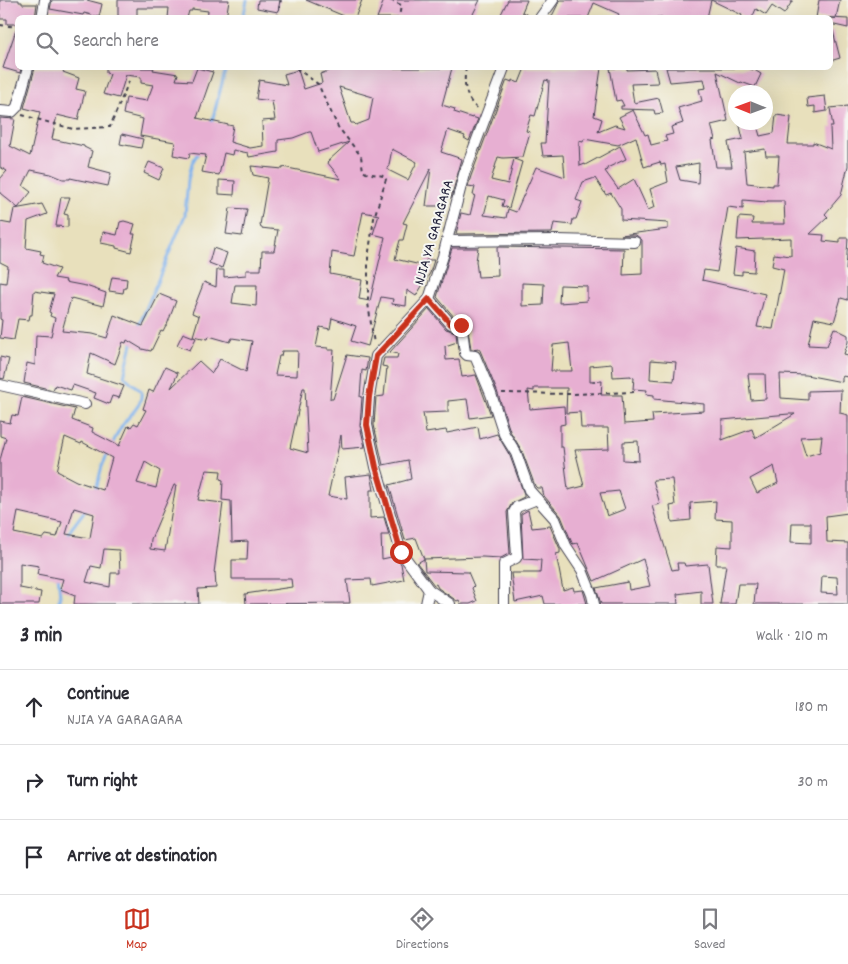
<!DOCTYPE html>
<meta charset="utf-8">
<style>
:root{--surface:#fff;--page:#f7f7f7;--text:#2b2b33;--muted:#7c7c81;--line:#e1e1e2;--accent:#c8321e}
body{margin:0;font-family:Dekko,sans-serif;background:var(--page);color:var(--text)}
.compass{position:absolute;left:728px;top:85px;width:45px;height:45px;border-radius:50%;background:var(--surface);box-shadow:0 5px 20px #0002;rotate:271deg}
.stop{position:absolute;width:15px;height:15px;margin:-11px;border:4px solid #c8321e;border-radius:50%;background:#fff}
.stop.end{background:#c8321e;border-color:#fff;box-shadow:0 1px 5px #0008}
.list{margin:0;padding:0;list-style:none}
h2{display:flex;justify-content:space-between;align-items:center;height:65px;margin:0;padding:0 20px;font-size:21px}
h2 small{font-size:16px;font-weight:400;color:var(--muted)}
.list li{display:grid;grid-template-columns:32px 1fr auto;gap:15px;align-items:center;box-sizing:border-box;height:75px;padding:0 20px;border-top:1px solid var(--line)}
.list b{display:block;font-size:19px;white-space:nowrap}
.list p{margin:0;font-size:16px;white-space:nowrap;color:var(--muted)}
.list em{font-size:16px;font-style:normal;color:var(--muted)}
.icon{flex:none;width:28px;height:28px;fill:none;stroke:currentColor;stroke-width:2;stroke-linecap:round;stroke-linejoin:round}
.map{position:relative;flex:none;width:848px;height:604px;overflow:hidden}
.search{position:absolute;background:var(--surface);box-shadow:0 5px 20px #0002;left:15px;right:15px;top:15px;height:55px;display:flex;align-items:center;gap:12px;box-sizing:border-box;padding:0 18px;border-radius:8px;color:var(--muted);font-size:19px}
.sheet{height:290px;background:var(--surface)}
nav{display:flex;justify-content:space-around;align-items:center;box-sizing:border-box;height:70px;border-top:1px solid var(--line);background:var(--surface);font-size:14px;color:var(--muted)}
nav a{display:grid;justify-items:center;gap:2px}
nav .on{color:var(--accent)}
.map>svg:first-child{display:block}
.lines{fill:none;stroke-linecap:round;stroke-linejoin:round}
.stream{stroke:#81b3ed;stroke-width:3}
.building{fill:#e7afd2;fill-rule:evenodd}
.minor-casing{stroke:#403e4e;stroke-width:12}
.path{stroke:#403e4e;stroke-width:2;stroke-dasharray:4 4;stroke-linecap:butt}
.minor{stroke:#fff;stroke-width:10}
.route{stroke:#c8321e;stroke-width:6}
.labels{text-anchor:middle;stroke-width:4;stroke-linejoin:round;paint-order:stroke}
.street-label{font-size:15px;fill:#22223b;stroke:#f6f6f2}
</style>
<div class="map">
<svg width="848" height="604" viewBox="0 0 848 604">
<rect width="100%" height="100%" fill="#f6f6f2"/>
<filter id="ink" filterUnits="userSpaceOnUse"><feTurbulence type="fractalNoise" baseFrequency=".02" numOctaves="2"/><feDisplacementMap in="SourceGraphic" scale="10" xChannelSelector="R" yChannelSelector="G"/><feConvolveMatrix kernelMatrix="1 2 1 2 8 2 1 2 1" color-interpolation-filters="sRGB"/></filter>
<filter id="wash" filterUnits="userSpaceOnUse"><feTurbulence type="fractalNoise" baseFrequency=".0096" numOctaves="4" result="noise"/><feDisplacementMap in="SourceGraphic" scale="20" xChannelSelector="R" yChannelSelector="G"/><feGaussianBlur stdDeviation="1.12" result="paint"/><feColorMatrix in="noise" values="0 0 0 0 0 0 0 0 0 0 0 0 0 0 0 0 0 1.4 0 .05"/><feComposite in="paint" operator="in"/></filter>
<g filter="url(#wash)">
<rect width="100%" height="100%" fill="#e8e0bc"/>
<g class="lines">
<g class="stream">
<polyline points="243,18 247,0"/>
<polyline points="211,125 226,68"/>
<polyline points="138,328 185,215 188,180 192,163 199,151"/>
<path d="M112,445c3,-7 7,-15 12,-22 7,-10 19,-17 17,-32l-17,-15 9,-36"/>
<polyline points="96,490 102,466 108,453"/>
<polyline points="68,537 71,529 86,509"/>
<polyline points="58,604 60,596 58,574"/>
</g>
</g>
<g id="blocks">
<g class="building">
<polygon points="0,0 19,0 19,2 22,2 22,4 37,4 35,18 18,18 18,24 7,24 7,19 0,19"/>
<polygon points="52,0 87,0 102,4 99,17 84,13 83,15 50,9"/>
<polygon points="118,0 229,0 226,18 207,18 208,11 192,9 192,11 189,11 187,18 168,18 169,8 137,8 137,18 125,18 118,16"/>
<polygon points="258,0 280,0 278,12 257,8"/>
<polygon points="306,0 362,0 355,18 343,18 344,16"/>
<polygon points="384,0 480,0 471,18 377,18"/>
<polygon points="508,0 527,0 522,12 533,18 499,18"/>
<polygon points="560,0 793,0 784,14 772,6 766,15 756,9 752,18 741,18 742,15 711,0 707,18 617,18 619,14 594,3 588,18 551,18"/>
<polygon points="819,0 840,0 836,18 816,18"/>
<polygon points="830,18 848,19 848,28 830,24"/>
<polygon points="16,30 18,30 18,68 21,68 20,73 3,68"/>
<polygon points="833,31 840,58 830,61 830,32"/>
<polygon points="35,68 65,68 63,72 79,78 76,89 85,91 78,120 57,115 52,139 84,146 84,147 92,151 88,167 111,173 108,186 70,178 70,179 63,179 51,174 31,170 23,186 31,192 18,208 0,193 0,179 7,171 0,167 0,118 15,119 10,146 30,156 40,112 24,108"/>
<path d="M106,68h48l-1,2 25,4 -2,6 16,1 5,-13 16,4 -16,46 36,8 -3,16 20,6 13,-2 -1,-25 13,-1 -3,-19 -16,-2 3,-19 28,5 -3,-11 14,-4 6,19 18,-6 -2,-9 14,-5v-1h118l-10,37 13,4 -1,3 18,6v-1l6,2 -9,22 -5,-3 1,-2 -17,-6 -7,22 21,7 -11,39 -4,-1 -2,9h-19l5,-38 -28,55 4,1 -4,16h-3l-5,19 30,7 1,-6h8l-4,13 -14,23 -9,-6 -1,16 -14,-2 1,-5 -12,-2 -13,49 -17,-5 5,-15 -24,-8 -2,11 -10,-2 -4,20 12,1v2h6l-4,49h3l14,-44 21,3 -2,13 -4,-1 -2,27h2l-2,29 5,21 -23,2 -1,-14 -13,61 19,3 -2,-22 26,-3 3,16h-4v28l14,-1 5,18h-8l1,24 14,-3 5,8 3,16 -32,6 -1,-7 -24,1 3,23 -104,1 -1,-10 47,-7 -1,-8h-59v-19h15l1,-19 -16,1 -1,-41 -9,-1 1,-20 -3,-1 1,-8 -15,-1 -8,30 25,3 -9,70 1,-1 1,16 -18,1 1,15h-125l1,-9 -15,-6 3,-10 -26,-5 2,-8 -19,-3v25l21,4 -2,12h-39v-144l6,-22 -6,-2v-15l10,2 2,-8 6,1 4,-19 53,12 -3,11 21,8 -1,4 27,14 9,-20 3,1 3,-4 4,2 8,-15 -3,-1 6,-19 4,2 12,-25 13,6 -7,15 28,-27 13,12 8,-14 26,13 6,-31 -20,-3 -2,4 -21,-6 -1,3 -15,-3 6,-20 -7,-3 12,-31 12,5 1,-17h7v7l22,-2v-5h15l1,-19h12l4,-21 -17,-2 -1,-3 8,-47 -15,-3 -2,-9 32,3v-2l58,12 -14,-17 22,-20 -31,10 -7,-20h-2l-16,6 -15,2v12l-29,5 -1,-4 -15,-3 -1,5 -8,-2 -5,22 -17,-3 4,-17 -16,-2 -1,5 -16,-3 2,-13 -35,-6 3,-17 -20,-5 3,-16 21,3 6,-16 -12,-2v-6l-15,-2 -7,23 -16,-4 7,-20 -4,-1zM339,87l34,10 -4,23 -13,5 -2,-2h-3zM392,149l25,13 -9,18 -20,-10zM363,212l16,3 -6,19 12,3 -15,64 -11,-2 3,-19 -32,-6 2,-22 22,4zM235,285h22l-1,21 -24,-3zM282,351h16l-1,25 -22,-1 4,-19h2zM303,388h2l3,65 -18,-5zM65,437l16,7 1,-2 30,16 -9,32 -27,-9 -19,-10zM145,462l15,9 -4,17 -19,-5zM174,485h2l-11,66 -15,-2 1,-10zM74,508l20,6 -4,24 -24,-4zM18,512l44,10 -5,15 -11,-2 -3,4 -29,-6zM104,549l15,1 1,23h-9l-1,14 -24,-5 5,-16 10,2z"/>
<path d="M525,68h76l-7,48 8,3 -4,13 17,-7 10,3 -6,-11 14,-7 12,25 3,-1 3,11 16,-4 -2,-5 8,-2 -2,-7 12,-4 -5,-15 24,-7 -3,-12 7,-1 -2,-9 -34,3 -4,-14h82l8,3 5,3 -6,13 -14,-5 -1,1 -23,-11 11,49 -17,4 4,14 -3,1 4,27h16l-4,-25 15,-3 -4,-17h17l4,14 14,-3 2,-18 15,2 -3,27h25v-2l18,7 -1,-22h3l-3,-19 18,-2v60l-7,29 -16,19 3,3 -18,17 14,1 -1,6 17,2v-5h8l-2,32 2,1v29l-7,-2 -7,24 -20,-4 -6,27 19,1 7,-18 14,7v7l-4,12 4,1v22l-6,-1v6l-36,-7 -26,-1 1,24 27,2v-9l33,-1 -1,23 8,2v98l-22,3 1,26 21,1v61h-94l2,-20h-18l-3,20h-15l6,-39h-10l1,-19 15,1v-27l-17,-1 1,-18 -26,2 1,17 -19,2 -2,-16 5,-1 -3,-26 -19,1 7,24 -8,2 20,64 6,-1 -1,-6h7l1,3 23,-2 5,40h-12v-13l-24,3 1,10h-77l-5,-16 32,-6 1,8 21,-4 -7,-27 -49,22 -16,-38 -5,1 -1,-1 -11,-27 -17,-20 -2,-8h-5l-2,-2 -13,-35 -12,-20 -13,-40 -18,-43 -8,1 -4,-25 -7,-6h-5l-18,-21 15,-49h26l-2,13 2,16 20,-1 -1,-29 127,2 -1,26 19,-1v-34l-6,-5h-15l47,-6v-6l-47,-3v-11l-10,-16 -5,2 -11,-17 -12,4 -7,18 6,2 -6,17h-3l-1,6 -18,-2 -2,10 -96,1 5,-21 9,2 5,-20h-2l2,-8 -7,-1 3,-10 36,-96 5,2v-2l7,3zM545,80l4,1 -4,62h-4l2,13 20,-1 2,22 -29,-10 -20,45 -8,-3 -2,9 -22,-3 5,-19 15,4 -2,6 7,2 13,-46 -8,-3 -6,25 -17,-4 7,-23 5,1 20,-1 7,-25 -4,-1 5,-16 4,1zM636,137l8,30 16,-5 1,3 4,-1 3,18 -18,7 5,18 -7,3 -14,-31 -16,10 -13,-18 3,-1 -1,-2 19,-9 -6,-13 -35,19v-1l-5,2 -1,-25 4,1 1,-3 34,6zM765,149l1,7h13l-2,28h-4v2l-26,-3 -3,-31zM699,163l-1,20 -18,-3 -4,-13zM743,200l24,2v-1h17l1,23h-33l1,-6 -14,-1 -2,23 54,-2v18l-17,-2 -2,12 12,3 -11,60 -16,-2 8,-33 -63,-14 2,-10 13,2 11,-65 15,2zM522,283l22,1 -1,21 -21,1zM560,285l27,1v15l-28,2zM569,343l3,28h-21l2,-26zM651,360l25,2 -2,19 -24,-2zM612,364l1,13 18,-1v1l3,1 -1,11 14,1 -1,4 8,1v4l50,5v7l-52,3 1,8 -29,2 -2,-29h-21l1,-14 -12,1v-16zM748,374h17l1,25 -15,1zM534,388h33l-1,25 14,-1 1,16h27l1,21 -34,1 9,36 -16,4 -5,-43h-3v-22l5,-1 -1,-18 -34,3 -2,-19 6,1zM789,414h6l-40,24 -3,-9 -30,11v-20zM822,436l-2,16 -14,4 -6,-19zM638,441l1,20 -16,-1v-18zM774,466l4,17 -21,10 -7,-14zM619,491l6,18 -18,7 -7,-23zM792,523h19v20l-20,-1zM822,576l15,1 1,17 -17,-1z"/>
<polygon points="610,68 627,68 627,70 655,69 658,83 631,84 634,103 659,98 663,113 655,114 654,110 621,109 621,106 624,106 621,100 616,101"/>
<polygon points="825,96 827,111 815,113 815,106 808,107 807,98"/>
<polygon points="122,134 143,139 141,148 120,144"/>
<polygon points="149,162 164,168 159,180 144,173"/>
<polygon points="219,180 235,181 234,195 219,194"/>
<polygon points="61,197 70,197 64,214 68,215 68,227 56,226"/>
<polygon points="42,204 47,214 28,221 26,248 41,251 40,254 44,255 42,263 59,269 54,278 66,280 65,282 86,286 106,293 103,306 71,298 62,331 93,334 107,338 114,315 143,326 159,294 176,301 167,325 166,325 163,331 161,330 151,351 142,349 127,340 126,343 123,342 115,364 91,353 87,374 124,386 119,398 112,396 109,404 94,398 96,393 73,385 71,390 55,385 53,390 24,383 27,363 35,365 36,335 51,336 55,318 50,316 51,313 49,312 54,294 34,291 32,315 30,315 29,320 18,319 14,340 0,338 2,320 0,319 0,282 6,283 8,266 0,262 0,222 11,224 14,209"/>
<polygon points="230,208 247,209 242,236 226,234"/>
<polygon points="124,221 135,224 132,234 135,234 131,252 116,248 116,246 101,243 103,232 117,235 120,222"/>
<polygon points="213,248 227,253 222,268 209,263"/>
<polygon points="736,248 755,251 754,272 742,271 742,275 733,274"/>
<polygon points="112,277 127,279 126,288 124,288 123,293 109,291"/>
<polygon points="429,309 446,329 456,332 457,342 445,346 446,360 459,359 462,377 476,375 491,415 470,418 467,399 448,401 448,412 423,413 426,433 446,430 447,433 478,427 480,439 497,434 510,456 524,494 524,497 512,503 507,512 510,553 501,558 482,557 424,559 425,571 468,572 474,586 472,588 477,601 470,604 461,604 459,600 457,601 438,588 436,584 434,585 417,563 424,559 416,538 405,540 389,485 411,479 408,460 383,465 374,425 376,397 384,396 387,367 382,366 384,358 397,358 398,354 390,352"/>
<polygon points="183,333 196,338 190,350 177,345"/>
<polygon points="0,357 9,359 4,379 0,378"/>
<polygon points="528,510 532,528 550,526 560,549 560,553 556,554 563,590 573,587 574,591 583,590 587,604 545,604 543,596 515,602 511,573 540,573 541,560 523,559 521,514"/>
</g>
</g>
</g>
<g filter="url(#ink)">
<use href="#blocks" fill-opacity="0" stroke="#403e4e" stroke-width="1"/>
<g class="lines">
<g class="minor-casing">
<g id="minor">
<polyline points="42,18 45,0"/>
<polyline points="540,18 553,0"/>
<polyline points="0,111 12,112 17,107 28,68"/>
<polyline points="447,241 557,240 635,242"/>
<polyline points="429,299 451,324 454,325 458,324 462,328 465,353 467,355 475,356 491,394 504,434 516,453 529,490 555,519 566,546 582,570 592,595 594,604"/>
<polyline points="0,385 85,404"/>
<polyline points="426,604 429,590"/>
<polyline points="450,604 429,590 401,552 376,467 367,425 369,397 376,356 429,299 443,256 464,174 504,68"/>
<polyline points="504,604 504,564 516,558 517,556 514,512 517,507 537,499"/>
</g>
</g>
<g class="path">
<polyline points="390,0 401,5 399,18"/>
<polyline points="277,18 281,0"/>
<polyline points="0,25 18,27"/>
<polyline points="296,68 318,84 338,127 361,156 363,171 366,173 384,176 386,179 374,218 368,258 368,303 374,344"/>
<path d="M466,68c-3,15 -1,31 12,41"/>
<polyline points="22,115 73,129 110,127 129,81"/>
<polyline points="502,393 572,394 637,392"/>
</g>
<use href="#minor" class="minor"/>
</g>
</g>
<g class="lines" filter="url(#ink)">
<polyline class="route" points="401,552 376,467 367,425 369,397 376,356 429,299 451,324 454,325 461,325"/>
</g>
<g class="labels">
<g class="street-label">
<text transform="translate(433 232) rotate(-74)" y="5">NJIA YA GARAGARA</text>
</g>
</g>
</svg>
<svg class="compass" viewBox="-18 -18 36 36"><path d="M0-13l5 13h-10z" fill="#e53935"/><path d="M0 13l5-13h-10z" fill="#7c7c81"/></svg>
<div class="stop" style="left:401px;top:552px"></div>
<div class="stop end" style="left:461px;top:325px"></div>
<div class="search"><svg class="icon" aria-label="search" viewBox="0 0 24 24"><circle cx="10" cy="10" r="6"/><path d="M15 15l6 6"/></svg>Search here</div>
</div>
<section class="sheet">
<h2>3 min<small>Walk · 210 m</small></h2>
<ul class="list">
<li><svg class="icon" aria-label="ahead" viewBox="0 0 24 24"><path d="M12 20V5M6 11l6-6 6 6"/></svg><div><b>Continue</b><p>NJIA YA GARAGARA</p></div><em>180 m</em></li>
<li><svg class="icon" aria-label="right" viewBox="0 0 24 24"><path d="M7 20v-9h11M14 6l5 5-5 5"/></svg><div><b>Turn right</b></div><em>30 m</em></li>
<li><svg class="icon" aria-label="arrive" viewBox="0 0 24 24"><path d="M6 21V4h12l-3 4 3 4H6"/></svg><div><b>Arrive at destination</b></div></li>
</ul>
</section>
<nav>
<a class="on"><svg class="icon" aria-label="map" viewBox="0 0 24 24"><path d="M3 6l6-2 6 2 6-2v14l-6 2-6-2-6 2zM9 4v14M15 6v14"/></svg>Map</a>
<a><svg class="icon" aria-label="directions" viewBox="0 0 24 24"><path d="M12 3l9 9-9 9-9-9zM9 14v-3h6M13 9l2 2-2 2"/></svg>Directions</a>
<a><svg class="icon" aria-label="saved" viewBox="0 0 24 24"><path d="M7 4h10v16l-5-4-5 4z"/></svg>Saved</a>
</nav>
